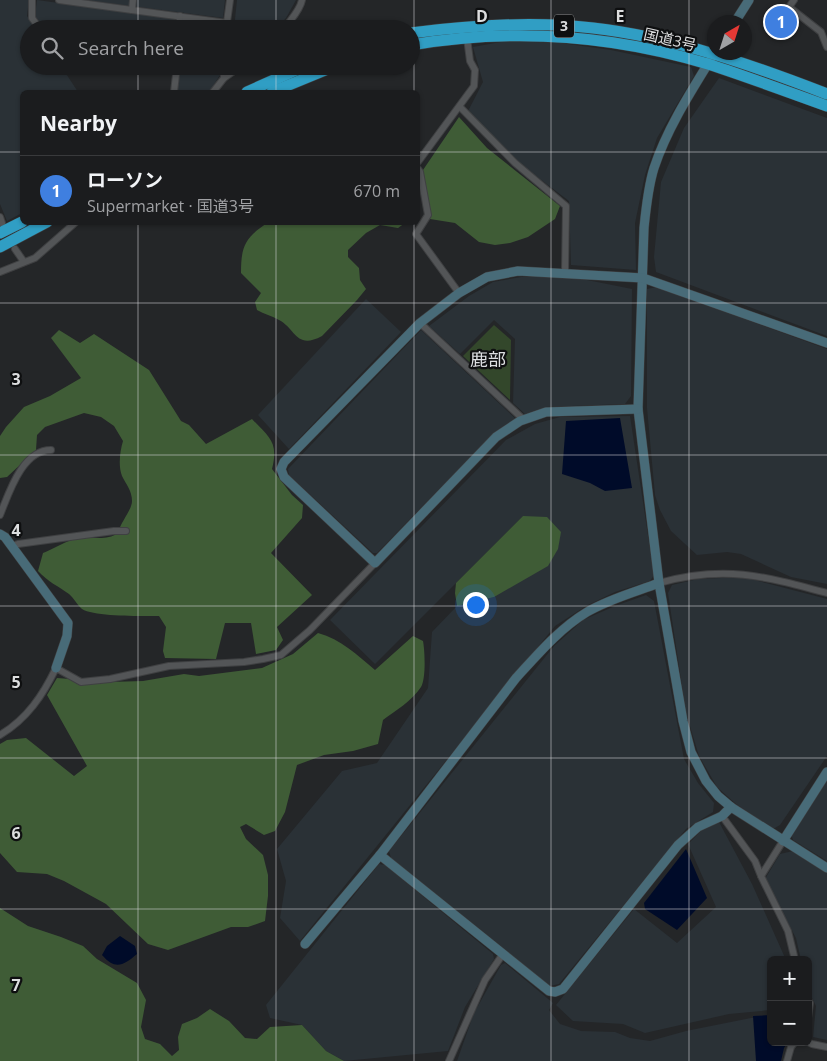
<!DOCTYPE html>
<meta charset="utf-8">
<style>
:root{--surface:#1b1c1e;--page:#242527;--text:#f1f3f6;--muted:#a0a1a4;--line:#393a3c;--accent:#0b8043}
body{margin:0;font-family:"Open Sans","Noto Sans JP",sans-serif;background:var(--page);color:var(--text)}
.controls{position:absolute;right:15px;bottom:15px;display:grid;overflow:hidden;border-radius:8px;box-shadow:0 1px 4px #0004}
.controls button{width:45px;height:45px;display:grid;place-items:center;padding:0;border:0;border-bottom:1px solid var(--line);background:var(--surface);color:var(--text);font:25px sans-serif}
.compass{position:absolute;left:707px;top:15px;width:45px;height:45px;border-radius:50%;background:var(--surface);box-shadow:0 1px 4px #0004;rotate:39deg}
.you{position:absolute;left:475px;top:604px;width:18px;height:18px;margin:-12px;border:4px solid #fff;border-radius:50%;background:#1a73e8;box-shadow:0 0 0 8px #1a73e833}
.badge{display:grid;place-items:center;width:32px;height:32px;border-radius:50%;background:var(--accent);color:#fff;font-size:16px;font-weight:700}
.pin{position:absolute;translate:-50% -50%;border:2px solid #fff;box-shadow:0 1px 5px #0006}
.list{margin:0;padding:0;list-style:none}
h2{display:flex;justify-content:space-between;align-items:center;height:65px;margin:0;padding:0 20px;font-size:21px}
h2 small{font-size:16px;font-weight:400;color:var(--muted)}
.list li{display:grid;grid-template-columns:32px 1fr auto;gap:15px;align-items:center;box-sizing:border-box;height:70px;padding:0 20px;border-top:1px solid var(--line)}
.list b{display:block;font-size:19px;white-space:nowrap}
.list p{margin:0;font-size:16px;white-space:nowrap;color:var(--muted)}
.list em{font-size:16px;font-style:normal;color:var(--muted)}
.icon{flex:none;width:28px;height:28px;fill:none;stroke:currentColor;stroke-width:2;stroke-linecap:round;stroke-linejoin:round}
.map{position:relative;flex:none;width:827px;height:1061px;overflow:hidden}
.search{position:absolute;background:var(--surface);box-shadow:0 1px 4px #0004;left:20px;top:20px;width:400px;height:55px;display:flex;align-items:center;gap:12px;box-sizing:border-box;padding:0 18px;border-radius:28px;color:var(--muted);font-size:19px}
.panel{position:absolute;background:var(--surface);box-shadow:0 1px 4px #0004;left:20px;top:90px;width:400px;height:135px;border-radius:8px}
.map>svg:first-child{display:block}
.built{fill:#2a3136}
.green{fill:#33472b}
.forest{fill:#3f5c36}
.water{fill:#000b29}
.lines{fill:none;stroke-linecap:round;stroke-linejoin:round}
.street-casing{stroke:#3f4042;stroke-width:8}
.secondary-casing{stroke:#3f4042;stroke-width:10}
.highway-casing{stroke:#3f4042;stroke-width:12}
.street{stroke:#535557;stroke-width:6}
.secondary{stroke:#486b78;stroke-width:9}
.highway{stroke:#309ec4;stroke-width:11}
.grid{fill:none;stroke:#dcddde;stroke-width:1;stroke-opacity:0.55}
.labels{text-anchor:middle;stroke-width:4.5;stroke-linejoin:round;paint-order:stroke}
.shield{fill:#0e0f10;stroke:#9e9fa0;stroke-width:1}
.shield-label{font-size:14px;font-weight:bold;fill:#dcddde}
.street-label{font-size:15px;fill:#dcddde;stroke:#0e0f10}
.quarter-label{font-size:18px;fill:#dddfe2;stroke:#0e0f10}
.grid-label{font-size:16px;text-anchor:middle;font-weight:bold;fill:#dcddde;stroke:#0e0f10;stroke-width:4.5;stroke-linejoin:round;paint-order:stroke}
</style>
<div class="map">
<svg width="827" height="1061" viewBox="0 0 827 1061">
<rect width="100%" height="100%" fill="#242628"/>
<g class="built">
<polygon points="0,0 29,0 27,16 36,29 29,29 29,66 61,66 78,92 22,92 22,213 7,221 0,204"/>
<polygon points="37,0 175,19 174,29 45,29 35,16"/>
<polygon points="86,0 225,0 223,18"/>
<polygon points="237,0 296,0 286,18 276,29 234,29"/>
<polygon points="183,21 222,26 222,29 182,29"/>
<polygon points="506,41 561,43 611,50 691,67 694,76 657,138 645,175 635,223 636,270 571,265 569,201 507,154 465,117 483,82 473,47"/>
<polygon points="179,66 221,66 220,75 210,91 205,92 177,92"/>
<polygon points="719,78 827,118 827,336 656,272 654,257 661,182 684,128"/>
<polygon points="567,276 632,289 631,396 625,404 546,407 525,414 513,403 515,339 494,320 460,354 429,326 469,296 493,282 521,277"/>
<polygon points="657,287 827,349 827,584 791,577 741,554 727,552 697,555 671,531 660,510 655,495 647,408 647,289"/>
<polygon points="366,299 401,332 289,449 258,415"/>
<polygon points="421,330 516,419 493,434 377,553 373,553 289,475 288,469"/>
<polygon points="630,416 654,575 650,581 615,592 586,606 555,626 300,941 280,918 286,881 277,849 342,771 377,763 428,688 432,632 457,606 494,597 523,516 375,664 330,620 506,440 535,424 560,417"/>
<polygon points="743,577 827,599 827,756 780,825 773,829 736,804 717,787 699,756 686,713 668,593 672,585 698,579"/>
<polygon points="646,595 654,601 684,759 698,783 714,803 713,812 686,829 559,984 550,986 391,858 389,851 554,646 583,620 615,606"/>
<polygon points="827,778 827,861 793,840 790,831"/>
<polygon points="719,822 752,884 786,960 771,960 771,1010 729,1014 645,1033 623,1024 573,1021 556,1005 634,909 677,943 716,907 688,844 703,829"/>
<polygon points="793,851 827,873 827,1040 813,1037 816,1006 808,990 808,960 801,960 796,938 765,879 780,854"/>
<polygon points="379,864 385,865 493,954 494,959 465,1007 448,1051 344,1061 326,1051 302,1025 270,1018 266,1005"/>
<polygon points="505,963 553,1003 549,1010 560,1024 581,1031 615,1032 630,1038 650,1041 686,1031 751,1018 771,1017 771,1042 780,1061 457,1061 474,1013 501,965"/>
</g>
<polygon class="green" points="494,325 511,340 510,400 463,356"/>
<g class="forest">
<polygon points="459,117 487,148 560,206 555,219 528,237 510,243 495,245 479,242 455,223 430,219 422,186 423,170"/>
<path d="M267,223v-1l138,1 -7,5 -18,-3 -14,8 -18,17v7l11,11 1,12 6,9 -9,11 -35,36c-26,14 -26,-7 -43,-16 -7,-4 -15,-6 -22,-10l-2,-8 6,-9 -20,-20c0,-27 4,-35 26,-50z"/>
<path d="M59,330l21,13 14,-9 55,36 32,51 8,4 17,19 46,-25c17,18 27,23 20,50l20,26 11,10 -1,13 -31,35 41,42 -35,32 6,13 -7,10 -20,4 -5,-31h-26l-9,36 -51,-1 -2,-7 3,-24 -7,-11c-16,0 -64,1 -77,-7 -5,-4 -8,-11 -13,-15 -11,-8 -21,-12 -31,-23l5,-18c10,-4 19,-10 29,-13 16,-6 32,3 46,-7 3,-12 14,-23 14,-32 0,-10 -6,-17 -10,-25 -4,-10 -2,-25 1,-35l-9,-15 -13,-9 -17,-4 -39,14 -8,8 -1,15 -29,27 -7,1v-42l6,-9 18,-20 26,-11 31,-18 -30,-40z"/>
<polygon points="523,516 547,517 561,532 558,549 548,566 494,597 457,606 455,593 456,583"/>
<path d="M318,633c23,6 39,22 57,37l38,-34 10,5c2,10 3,38 -2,46 -9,14 -26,24 -38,33l-5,24 -25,7 -29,4 -27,10 -12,47 -10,19 -11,4 -18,-11 -6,3 6,12 17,16 5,20v21l-3,25 -17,6h-17l-63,23 -20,-6 -42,-40 -42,-23 -17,-7 -30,-2 -17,-19v-109l7,-4 19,-2 48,38 13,-10 -40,-71 10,-17 52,4 34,-1 41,-7 15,2 63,-8 31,-14z"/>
<polygon points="0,908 28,926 61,937 83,946 97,959 137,983 146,1000 141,1027 145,1039 160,1044 172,1056 179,1050 178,1037 182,1024 197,1018 210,1009 229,1021 245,1038 257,1039 270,1027 302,1025 326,1051 344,1061 0,1061"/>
</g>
<g class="water">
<polygon points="620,418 632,488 605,491 590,483 562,474 566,421"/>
<polygon points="686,849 707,898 677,930 645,909 644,903"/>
<path d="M120,936l15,10 2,8c-14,12 -22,16 -35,1l5,-9z"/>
<polygon points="771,1015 771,1042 788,1042 784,1048 781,1061 756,1061 753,1016"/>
</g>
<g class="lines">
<g class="street-casing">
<g id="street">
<polyline points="32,0 32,18 40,29"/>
<polyline points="59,0 227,23"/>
<polyline points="794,0 789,7 821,32 827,47"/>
<polyline points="132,10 133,0"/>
<polyline points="179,29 180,16"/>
<polyline points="226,29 230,0"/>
<path d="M284,29c6,-9 16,-18 18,-29"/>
<polyline points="223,66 224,78 241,66"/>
<polyline points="174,92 177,66"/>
<polyline points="213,92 224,78"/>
<polyline points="460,107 515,163 566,206 565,273"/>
<polyline points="418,162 474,86 475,70 470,61 467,38"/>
<polyline points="418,169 420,172 428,215 416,234 459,293"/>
<polyline points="0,217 2,223"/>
<polyline points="15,249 24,262"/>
<polyline points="0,272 35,258 76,222"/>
<polyline points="420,323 524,420"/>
<path d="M0,515c9,-22 22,-65 51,-65"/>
<polyline points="12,546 18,544 114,531 126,531"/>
<path d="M659,583c65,-18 105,-7 168,10"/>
<path d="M0,735c27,-16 43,-40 56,-67l25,14 29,-3 59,-13 75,-4 19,-3 18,-4 29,-25 65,-67"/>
<polyline points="722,816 755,861 761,876"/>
<polyline points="783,841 761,876 788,931 795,960"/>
<polyline points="808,1000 810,1003 808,1018"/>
<polyline points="808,1042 812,1044 827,1047"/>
<polyline points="449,1061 485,980 503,954"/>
<polyline points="787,1061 791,1047 795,1042"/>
</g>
</g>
<g class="secondary-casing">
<g id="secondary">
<polyline points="735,22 749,0"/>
<path d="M711,59c-21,34 -44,70 -57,109 -6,19 -8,40 -10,60l-6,181 21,174 24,138 8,31 15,29 12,15 13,11 96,61"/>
<polyline points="638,409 546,412 520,421 496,437 375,563 284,477 281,469 284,462 420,323 459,293 487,277 518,271 643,278 827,343"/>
<polyline points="0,534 5,537 68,623 67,636 56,668"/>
<polyline points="783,841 827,772"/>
<polyline points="380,855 549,991 555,992 563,989 678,845 698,827 722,816 731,807"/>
<path d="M305,944l75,-89 136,-177c22,-24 43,-49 71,-66 22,-13 48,-20 72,-29"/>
</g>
</g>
<g class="highway-casing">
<g id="highway">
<path d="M411,33c61,-8 121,-12 182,-5 80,9 159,37 234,66"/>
<path d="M411,45c100,-17 201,-10 297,19 40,13 80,28 119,42"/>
<polyline points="247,92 305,66"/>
<polyline points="272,92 335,66"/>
<polyline points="0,233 22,222"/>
<polyline points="0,247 47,222"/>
</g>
</g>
<use href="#street" class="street"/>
<use href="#secondary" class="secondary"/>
<use href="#highway" class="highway"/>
</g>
<path class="grid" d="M138,0v29M276,0v29M414,0v92M551,0v1061M689,0v1061M138,66v26M276,66v26M0,152h22M418,152h409M138,222v839M276,222v839M414,222v839M0,303h827M0,455h827M0,606h827M0,758h827M0,909h827"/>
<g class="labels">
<rect class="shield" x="554" y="14.5" width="20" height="23" rx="4"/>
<g class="shield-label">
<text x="564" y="31">3</text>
</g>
<g class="street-label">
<text transform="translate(670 40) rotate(13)" y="5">国道3号</text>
</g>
<g class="quarter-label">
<text x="488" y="366">鹿部</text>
</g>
</g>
<g class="grid-label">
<text x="482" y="22">D</text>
<text x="620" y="22">E</text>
<text x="16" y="385">3</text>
<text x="16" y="536">4</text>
<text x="16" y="688">5</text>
<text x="16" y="839">6</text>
<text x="16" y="991">7</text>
</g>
</svg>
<div class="controls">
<button>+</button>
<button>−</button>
</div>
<svg class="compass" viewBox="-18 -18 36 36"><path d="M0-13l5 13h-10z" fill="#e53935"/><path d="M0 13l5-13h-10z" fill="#a0a1a4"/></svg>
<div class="you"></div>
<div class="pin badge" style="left:781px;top:22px;background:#3f7fe0">1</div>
<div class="search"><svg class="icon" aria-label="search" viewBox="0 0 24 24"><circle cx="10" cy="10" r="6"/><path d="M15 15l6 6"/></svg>Search here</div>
<section class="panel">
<h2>Nearby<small></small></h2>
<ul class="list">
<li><span class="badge" style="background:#3f7fe0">1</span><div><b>ローソン</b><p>Supermarket · 国道3号</p></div><em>670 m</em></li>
</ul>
</section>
</div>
